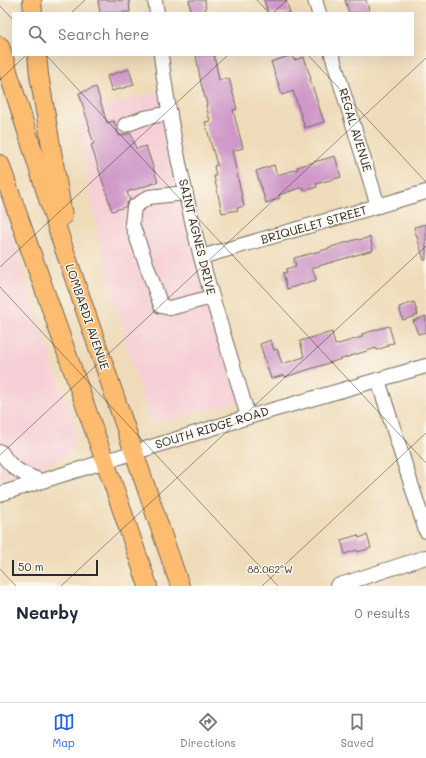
<!DOCTYPE html>
<meta charset="utf-8">
<style>
:root{--surface:#fff;--page:#f6f6f7;--text:#1f2937;--muted:#747a83;--line:#e0e1e3;--accent:#2563eb}
body{margin:0;font-family:Mali,sans-serif;background:var(--page);color:var(--text)}
.scale{position:absolute;left:12px;bottom:10px;width:86px;box-sizing:border-box;padding-left:4px;border:2px solid #2b2b2b;border-top:0;font-size:11px;line-height:14px;white-space:nowrap;color:#2b2b2b;-webkit-text-stroke:3px #fbf7ec;paint-order:stroke}
.list{margin:0;padding:0;list-style:none}
h2{display:flex;justify-content:space-between;align-items:center;height:52px;margin:0;padding:0 16px;font-size:17px}
h2 small{font-size:13px;font-weight:400;color:var(--muted)}
.icon{flex:none;width:22px;height:22px;fill:none;stroke:currentColor;stroke-width:2;stroke-linecap:round;stroke-linejoin:round}
.map{position:relative;flex:none;width:426px;height:586px;overflow:hidden}
.search{position:absolute;background:var(--surface);box-shadow:0 4px 16px #0002;left:12px;right:12px;top:12px;height:44px;display:flex;align-items:center;gap:10px;box-sizing:border-box;padding:0 14px;border-radius:0px;color:var(--muted);font-size:15px}
.sheet{height:116px;background:var(--surface)}
nav{display:flex;justify-content:space-around;align-items:center;box-sizing:border-box;height:56px;border-top:1px solid var(--line);background:var(--surface);font-size:11px;color:var(--muted)}
nav a{display:grid;justify-items:center;gap:2px}
nav .on{color:var(--accent)}
.map>svg:first-child{display:block}
.built{fill:#f6cfd6}
.building{fill:#cf98c8}
.lines{fill:none;stroke-linecap:round;stroke-linejoin:round}
.minor-casing{stroke:#70695d;stroke-width:16}
.major-casing{stroke:#70695d;stroke-width:20}
.minor{stroke:#fff;stroke-width:14}
.major{stroke:#febc70;stroke-width:18}
.ticks{fill:none;stroke:#2b2b2b;stroke-width:1;stroke-opacity:0.45}
.labels{text-anchor:middle;stroke-width:3;stroke-linejoin:round;paint-order:stroke}
.street-label{font-size:12px;fill:#2b2b2b;stroke:#fbf7ec}
.ticks-label{font-size:10px;text-anchor:middle;fill:#2b2b2b;stroke:#fbf7ec;stroke-width:3;stroke-linejoin:round;paint-order:stroke}
</style>
<div class="map">
<svg width="426" height="586" viewBox="0 0 426 586">
<rect width="100%" height="100%" fill="#fbf7ec"/>
<filter id="ink" filterUnits="userSpaceOnUse"><feTurbulence type="fractalNoise" baseFrequency=".025" numOctaves="2"/><feDisplacementMap in="SourceGraphic" scale="8" xChannelSelector="R" yChannelSelector="G"/><feConvolveMatrix kernelMatrix="1 2 1 2 8 2 1 2 1" color-interpolation-filters="sRGB"/></filter>
<filter id="wash" filterUnits="userSpaceOnUse"><feTurbulence type="fractalNoise" baseFrequency=".012" numOctaves="4" result="noise"/><feDisplacementMap in="SourceGraphic" scale="16" xChannelSelector="R" yChannelSelector="G"/><feGaussianBlur stdDeviation="0.9" result="paint"/><feColorMatrix in="noise" values="0 0 0 0 0 0 0 0 0 0 0 0 0 0 0 0 0 1.4 0 .05"/><feComposite in="paint" operator="in"/></filter>
<g filter="url(#wash)">
<rect width="100%" height="100%" fill="#efdbb9"/>
<g class="built">
<polygon points="166,89 244,401 160,421 150,419 127,346 103,253 92,203 76,114"/>
<polygon points="0,199 6,214 25,281 74,425 76,438 72,449 69,453 63,458 0,479"/>
</g>
<g id="blocks">
<g class="building">
<polygon points="98,0 119,0 119,1 129,0 130,12 100,13"/>
<polygon points="189,0 205,0 206,13 191,13"/>
<polygon points="264,0 286,0 290,13 268,13"/>
<polygon points="345,0 366,0 370,13 349,13"/>
<polygon points="196,55 214,55 219,80 229,78 237,109 233,110 243,148 232,151 244,206 237,208 238,210 222,213 214,176 216,176 214,166 217,165 205,122 210,121 206,105 207,105 201,83"/>
<polygon points="292,55 294,60 304,57 311,79 310,79 324,122 305,128 293,91 282,95 271,62"/>
<polygon points="129,69 134,85 112,91 107,76"/>
<polygon points="96,87 107,123 114,121 119,136 131,133 136,149 146,146 158,182 127,192 130,200 127,203 125,207 112,211 91,145 94,144 89,129 90,128 79,93"/>
<polygon points="335,156 341,177 316,184 317,187 304,191 303,187 279,195 280,198 266,203 256,171 274,165 277,175 298,169 297,167"/>
<polygon points="426,224 426,260 424,260 414,227"/>
<polygon points="370,237 373,250 312,268 316,280 287,289 283,273 287,272 286,269 296,266 294,258 331,248 331,247 358,239 359,240"/>
<polygon points="414,302 418,315 403,320 399,307"/>
<polygon points="426,316 426,332 418,334 413,321"/>
<polygon points="389,326 394,343 387,344 388,346 377,350 376,348 285,377 284,375 271,379 260,344 271,340 274,350 277,349 282,364 304,357 300,341 332,332 335,345 362,337 362,334"/>
<polygon points="358,535 359,538 367,535 371,548 358,552 357,550 345,554 341,540"/>
</g>
</g>
</g>
<g filter="url(#ink)">
<use href="#blocks" fill-opacity="0" stroke="#70695d" stroke-width="1"/>
<g class="lines">
<g class="minor-casing">
<g id="minor">
<polyline points="155,0 157,13"/>
<polyline points="315,0 319,13"/>
<path d="M161,55c8,68 23,136 40,202 14,54 32,106 47,160"/>
<polyline points="332,55 378,206"/>
<polyline points="125,125 144,118 170,113"/>
<polyline points="186,193 149,197 134,207 132,224 161,306 170,308 212,297"/>
<polyline points="201,257 426,192"/>
<polyline points="378,380 426,531"/>
<path d="M1,452c10,17 22,22 40,29"/>
<polyline points="0,494 248,417 426,366"/>
<polyline points="337,586 426,557"/>
</g>
</g>
<g class="major-casing">
<g id="major">
<polyline points="32,0 33,13"/>
<polyline points="0,46 61,240 180,586"/>
<polyline points="37,55 39,75 63,216"/>
<polyline points="0,164 114,487 148,586"/>
</g>
</g>
<use href="#minor" class="minor"/>
<use href="#major" class="major"/>
</g>
</g>
<path class="ticks" d="M257,0l12,13M0,6l13,14M71,13l14,-13M273,13l14,-13M46,55l380,408M308,55l118,127M0,80l26,-25M0,267l228,-212M0,287l278,299M0,455l426,-397M0,569l16,17M61,586l365,-340M262,586l164,-153"/>
<g class="labels">
<g class="street-label">
<text transform="translate(355 130) rotate(73)" y="4">REGAL AVENUE</text>
<text transform="translate(314 225) rotate(-16)" y="4">BRIQUELET STREET</text>
<text transform="translate(197 237) rotate(76)" y="4">SAINT AGNES DRIVE</text>
<text transform="translate(87 317) rotate(71)" y="4">LOMBARDI AVENUE</text>
<text transform="translate(212 428) rotate(-17)" y="4">SOUTH RIDGE ROAD</text>
</g>
</g>
<g class="ticks-label">
<text x="270" y="573">88.062°W</text>
</g>
</svg>
<div class="scale">50 m</div>
<div class="search"><svg class="icon" aria-label="search" viewBox="0 0 24 24"><circle cx="10" cy="10" r="6"/><path d="M15 15l6 6"/></svg>Search here</div>
</div>
<section class="sheet">
<h2>Nearby<small>0 results</small></h2>
<ul class="list">
</ul>
</section>
<nav>
<a class="on"><svg class="icon" aria-label="map" viewBox="0 0 24 24"><path d="M3 6l6-2 6 2 6-2v14l-6 2-6-2-6 2zM9 4v14M15 6v14"/></svg>Map</a>
<a><svg class="icon" aria-label="directions" viewBox="0 0 24 24"><path d="M12 3l9 9-9 9-9-9zM9 14v-3h6M13 9l2 2-2 2"/></svg>Directions</a>
<a><svg class="icon" aria-label="saved" viewBox="0 0 24 24"><path d="M7 4h10v16l-5-4-5 4z"/></svg>Saved</a>
</nav>
